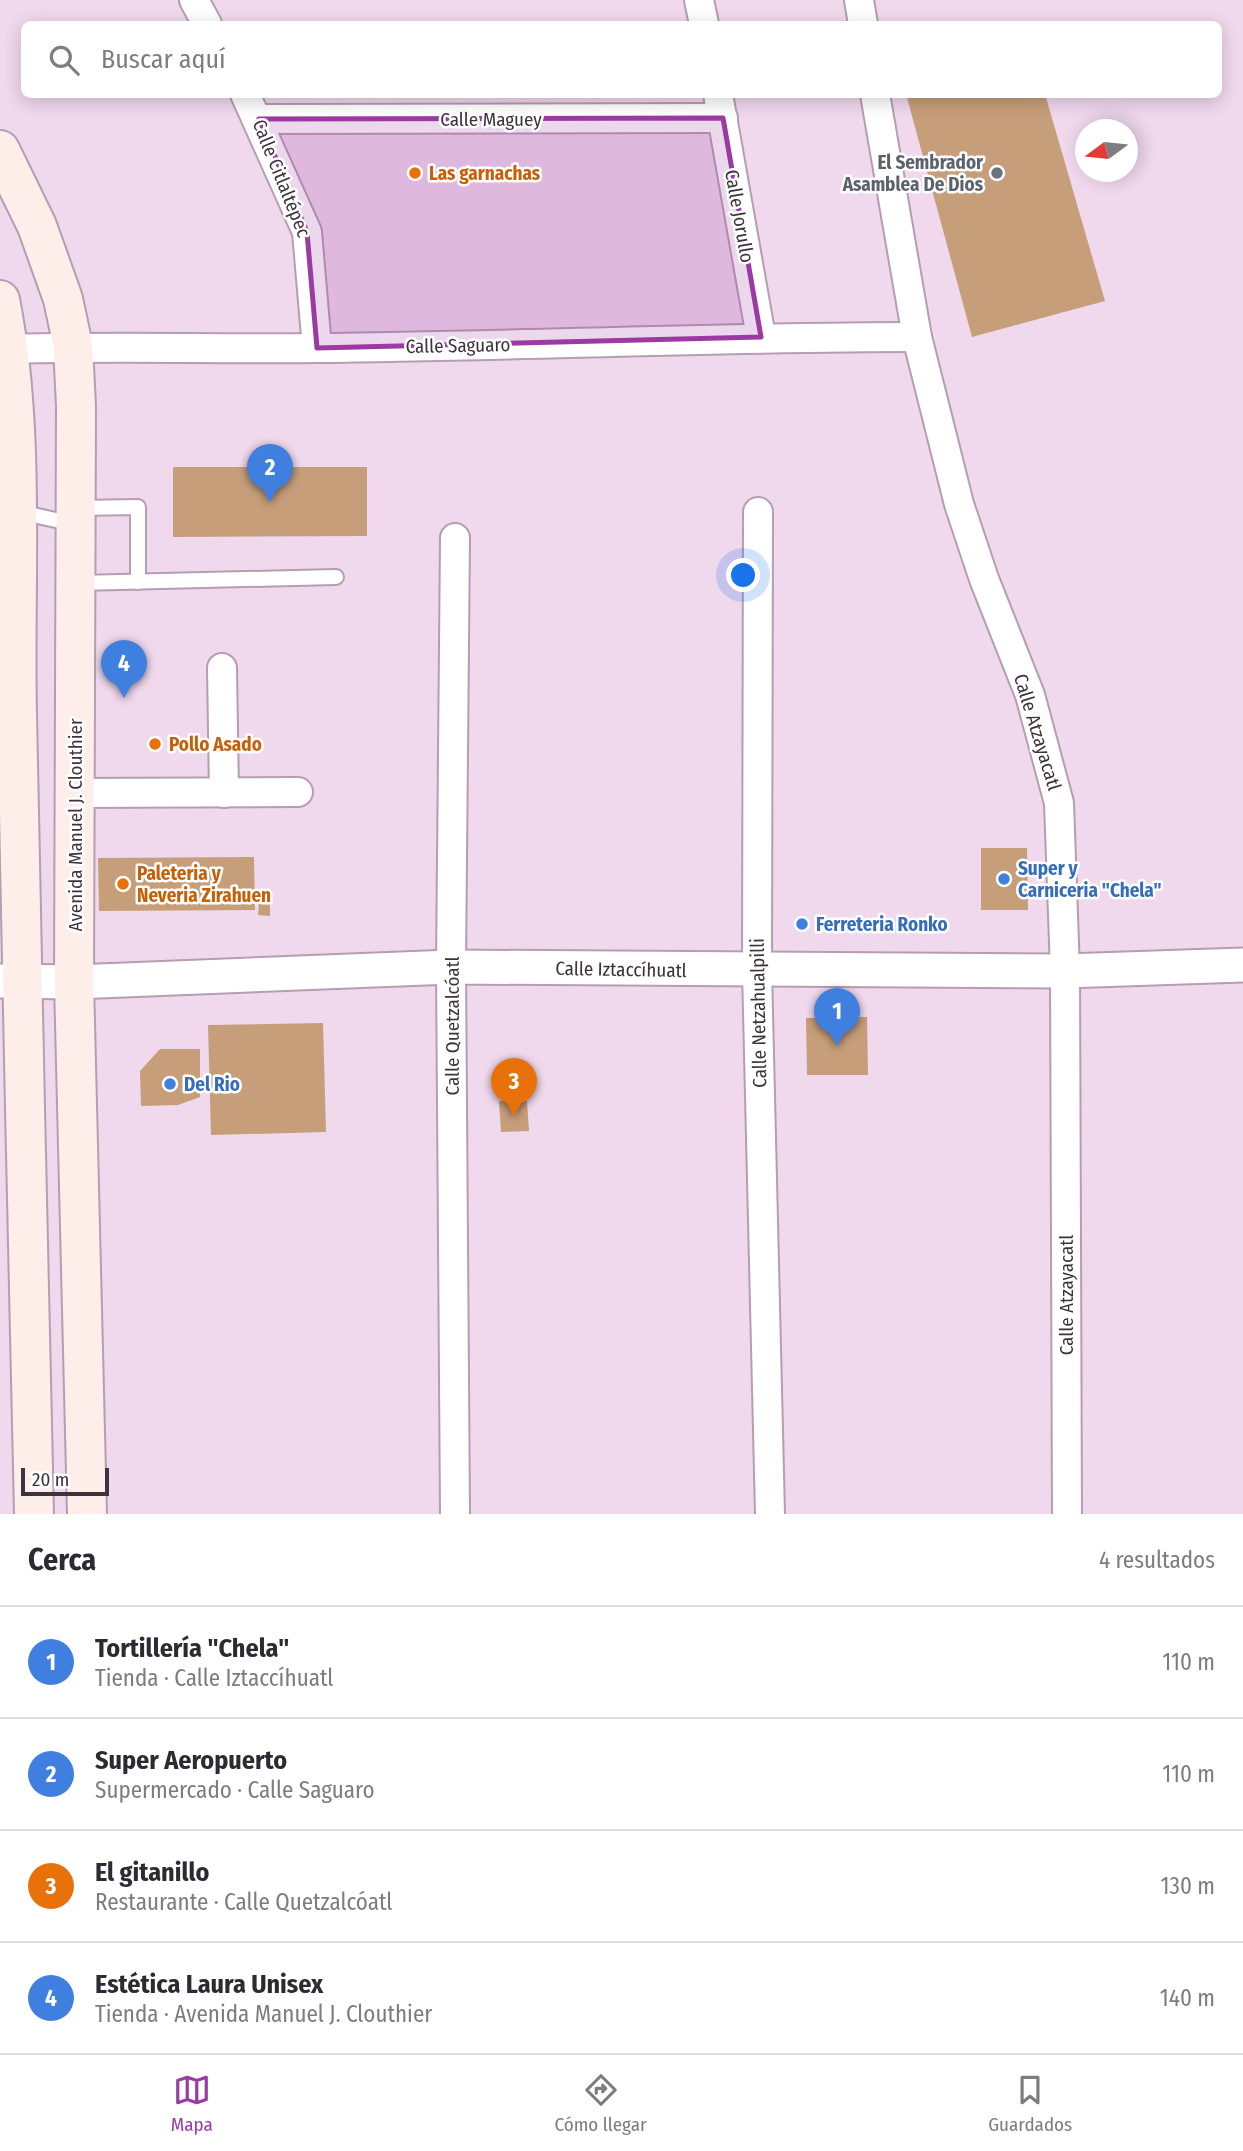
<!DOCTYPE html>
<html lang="es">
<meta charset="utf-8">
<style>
:root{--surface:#fff;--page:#f7f7f7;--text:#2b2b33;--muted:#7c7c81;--line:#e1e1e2;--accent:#9b3ba2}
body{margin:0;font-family:"Fira Sans Condensed",sans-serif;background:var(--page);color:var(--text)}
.compass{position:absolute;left:1075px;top:119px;width:63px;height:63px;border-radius:50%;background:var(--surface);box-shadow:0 4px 18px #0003;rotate:255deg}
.scale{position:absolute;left:21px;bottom:18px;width:88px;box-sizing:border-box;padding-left:7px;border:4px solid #3d333c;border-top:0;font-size:19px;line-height:24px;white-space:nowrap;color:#3d333c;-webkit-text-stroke:5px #fff;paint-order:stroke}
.you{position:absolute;left:744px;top:576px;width:24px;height:24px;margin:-18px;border:5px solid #fff;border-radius:50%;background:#1a73e8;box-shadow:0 0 0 10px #1a73e833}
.badge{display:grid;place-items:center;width:46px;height:46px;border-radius:50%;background:var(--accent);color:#fff;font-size:23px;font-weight:700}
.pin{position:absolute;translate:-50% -58px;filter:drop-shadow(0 2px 4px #0008)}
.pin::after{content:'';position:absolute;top:37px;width:24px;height:21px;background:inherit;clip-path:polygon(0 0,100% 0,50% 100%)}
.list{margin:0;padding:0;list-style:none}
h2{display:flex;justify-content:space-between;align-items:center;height:91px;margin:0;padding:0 28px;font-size:30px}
h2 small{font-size:23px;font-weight:400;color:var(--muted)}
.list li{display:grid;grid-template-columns:46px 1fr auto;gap:21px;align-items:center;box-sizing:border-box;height:112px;padding:0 28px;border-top:2px solid var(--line)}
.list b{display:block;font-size:26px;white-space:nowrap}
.list p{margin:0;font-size:23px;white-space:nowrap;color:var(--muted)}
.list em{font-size:23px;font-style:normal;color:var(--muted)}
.icon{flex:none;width:38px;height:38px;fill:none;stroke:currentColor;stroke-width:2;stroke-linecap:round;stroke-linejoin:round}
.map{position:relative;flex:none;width:1243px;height:1514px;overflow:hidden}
.search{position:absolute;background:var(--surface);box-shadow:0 4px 18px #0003;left:21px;right:21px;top:21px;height:77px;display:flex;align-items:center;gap:18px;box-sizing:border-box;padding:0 24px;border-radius:10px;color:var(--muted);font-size:26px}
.sheet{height:539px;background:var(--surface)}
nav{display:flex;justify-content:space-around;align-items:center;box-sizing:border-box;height:98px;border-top:2px solid var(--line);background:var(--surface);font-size:19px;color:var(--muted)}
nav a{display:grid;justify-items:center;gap:4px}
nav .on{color:var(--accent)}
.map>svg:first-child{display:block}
.building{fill:#c79e7a}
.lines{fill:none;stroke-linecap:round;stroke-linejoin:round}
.service-casing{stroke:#b59db2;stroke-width:18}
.minor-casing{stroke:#b59db2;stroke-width:32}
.tertiary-casing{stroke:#b59db2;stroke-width:37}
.secondary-casing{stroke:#b59db2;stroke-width:42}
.service{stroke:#fff;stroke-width:14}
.minor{stroke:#fff;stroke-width:28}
.tertiary{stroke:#fff;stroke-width:33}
.secondary{stroke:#fdeee9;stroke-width:38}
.marked{fill:#9b3ba2;fill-opacity:0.2;stroke:#9b3ba2;stroke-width:5;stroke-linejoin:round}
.food-dot{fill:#e8710a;stroke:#fff;stroke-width:2.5}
.worship-dot{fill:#6b7280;stroke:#fff;stroke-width:2.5}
.shop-dot{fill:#3f7fe0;stroke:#fff;stroke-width:2.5}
.labels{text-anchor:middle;stroke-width:5;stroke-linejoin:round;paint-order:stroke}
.street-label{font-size:19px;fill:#3d333c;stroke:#fff}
.worship-label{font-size:19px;font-weight:bold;fill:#5b616d;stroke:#fff;text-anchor:end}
.food-label{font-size:19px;font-weight:bold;fill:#c56008;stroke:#fff;text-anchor:start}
.shop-label{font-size:19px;font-weight:bold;fill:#366cbe;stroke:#fff;text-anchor:start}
</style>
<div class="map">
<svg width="1243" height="1514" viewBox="0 0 1243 1514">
<rect width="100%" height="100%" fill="#f0d8ed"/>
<g class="building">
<polygon points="906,94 1045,94 1105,301 972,337"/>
<polygon points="173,467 367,467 367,536 173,537"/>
<polygon points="981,848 1027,848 1028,910 981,910"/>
<polygon points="254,857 255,910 99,911 98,858"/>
<polygon points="259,901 270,902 270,916 258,915"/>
<polygon points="867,1017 868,1075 807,1075 806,1018"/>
<polygon points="323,1023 326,1132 211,1135 208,1025"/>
<polygon points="160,1049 200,1049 200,1097 178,1105 141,1106 140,1071"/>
<polygon points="499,1101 527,1101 529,1131 501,1132"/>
</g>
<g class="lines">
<g class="service-casing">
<g id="service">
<polyline points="77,508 138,507 138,582"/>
<polyline points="19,512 74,524"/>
<polyline points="78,583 336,577"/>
</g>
</g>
<g class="minor-casing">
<g id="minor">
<polyline points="194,0 207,24"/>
<polyline points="699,0 704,24"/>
<polyline points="859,0 863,24"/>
<polyline points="245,94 307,232 317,348"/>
<polyline points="718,94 761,337"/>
<polyline points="875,94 917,337 959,504 984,579 1030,695 1059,803 1065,971 1067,1514"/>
<polyline points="259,119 723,118"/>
<path d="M0,349c106,-3 212,0 318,-1 199,-2 399,-11 599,-11"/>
<polyline points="758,512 757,970 770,1514"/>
<polyline points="455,538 451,967 455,1514"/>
<polyline points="222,668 224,793"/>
<polyline points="75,793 298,792"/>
</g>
</g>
<g class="tertiary-casing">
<polyline id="tertiary" points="0,981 74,982 451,967 1065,971 1243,965"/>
</g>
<g class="secondary-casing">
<g id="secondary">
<polyline points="0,150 37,226 63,299 73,346 76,406 74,982 87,1514"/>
<path d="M0,300c26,130 14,281 17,414 5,267 11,533 17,800"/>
</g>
</g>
<use href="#service" class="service"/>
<use href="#minor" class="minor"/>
<use href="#tertiary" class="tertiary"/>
<use href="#secondary" class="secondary"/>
</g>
<path class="marked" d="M723,118l38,219 -444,11 -10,-116 -48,-113z"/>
<g class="food-dot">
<circle cx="415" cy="173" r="7"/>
<circle cx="155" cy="744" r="7"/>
<circle cx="123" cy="884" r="7"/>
</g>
<circle class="worship-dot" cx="997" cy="173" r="7"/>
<g class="shop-dot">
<circle cx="1004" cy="879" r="7"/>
<circle cx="802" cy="924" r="7"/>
<circle cx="170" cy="1084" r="7"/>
</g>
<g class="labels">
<g class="street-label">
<text x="491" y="126">Calle Maguey</text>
<text transform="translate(282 178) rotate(68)" y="7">Calle Citlaltépec</text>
<text transform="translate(740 216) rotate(80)" y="7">Calle Jorullo</text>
<text transform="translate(458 345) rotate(-1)" y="7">Calle Saguaro</text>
<text transform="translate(1038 732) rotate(73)" y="7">Calle Atzayacatl</text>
<text transform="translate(75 825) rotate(-90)" y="7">Avenida Manuel J. Clouthier</text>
<text transform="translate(621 969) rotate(1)" y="7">Calle Iztaccíhuatl</text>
<text transform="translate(758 1013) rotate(-91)" y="7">Calle Netzahualpilli</text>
<text transform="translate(452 1026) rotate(-90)" y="7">Calle Quetzalcóatl</text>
<text transform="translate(1066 1295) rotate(-90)" y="7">Calle Atzayacatl</text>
</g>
<g class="worship-label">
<text x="983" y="169">El Sembrador<tspan x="983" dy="22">Asamblea De Dios</tspan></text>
</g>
<g class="food-label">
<text x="429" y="180">Las garnachas</text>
<text x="169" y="751">Pollo Asado</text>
<text x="137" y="880">Paleteria y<tspan x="137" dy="22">Neveria Zirahuen</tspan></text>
</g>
<g class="shop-label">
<text x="1018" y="875">Super y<tspan x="1018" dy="22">Carniceria "Chela"</tspan></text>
<text x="816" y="931">Ferreteria Ronko</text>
<text x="184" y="1091">Del Rio</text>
</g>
</g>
</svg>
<svg class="compass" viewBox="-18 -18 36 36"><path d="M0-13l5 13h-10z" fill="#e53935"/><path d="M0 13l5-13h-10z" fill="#7c7c81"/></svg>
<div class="scale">20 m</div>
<div class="you"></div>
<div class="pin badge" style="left:837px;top:1046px;background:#3f7fe0">1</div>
<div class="pin badge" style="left:270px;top:502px;background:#3f7fe0">2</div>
<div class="pin badge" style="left:514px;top:1116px;background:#e8710a">3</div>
<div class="pin badge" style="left:124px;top:698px;background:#3f7fe0">4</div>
<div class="search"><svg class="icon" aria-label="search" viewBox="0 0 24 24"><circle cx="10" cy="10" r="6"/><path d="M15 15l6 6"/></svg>Buscar aquí</div>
</div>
<section class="sheet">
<h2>Cerca<small>4 resultados</small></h2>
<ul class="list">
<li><span class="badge" style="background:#3f7fe0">1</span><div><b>Tortillería &quot;Chela&quot;</b><p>Tienda · Calle Iztaccíhuatl</p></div><em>110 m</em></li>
<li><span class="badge" style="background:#3f7fe0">2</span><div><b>Super Aeropuerto</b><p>Supermercado · Calle Saguaro</p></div><em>110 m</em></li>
<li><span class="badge" style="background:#e8710a">3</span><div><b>El gitanillo</b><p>Restaurante · Calle Quetzalcóatl</p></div><em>130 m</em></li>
<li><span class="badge" style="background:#3f7fe0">4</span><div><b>Estética Laura Unisex</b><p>Tienda · Avenida Manuel J. Clouthier</p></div><em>140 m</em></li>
</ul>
</section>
<nav>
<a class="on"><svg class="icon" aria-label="map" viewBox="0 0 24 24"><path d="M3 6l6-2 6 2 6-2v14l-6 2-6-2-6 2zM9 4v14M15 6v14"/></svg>Mapa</a>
<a><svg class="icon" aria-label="directions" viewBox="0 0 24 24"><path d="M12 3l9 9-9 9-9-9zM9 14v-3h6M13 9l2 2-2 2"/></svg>Cómo llegar</a>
<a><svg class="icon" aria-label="saved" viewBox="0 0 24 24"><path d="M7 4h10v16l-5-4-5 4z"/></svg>Guardados</a>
</nav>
